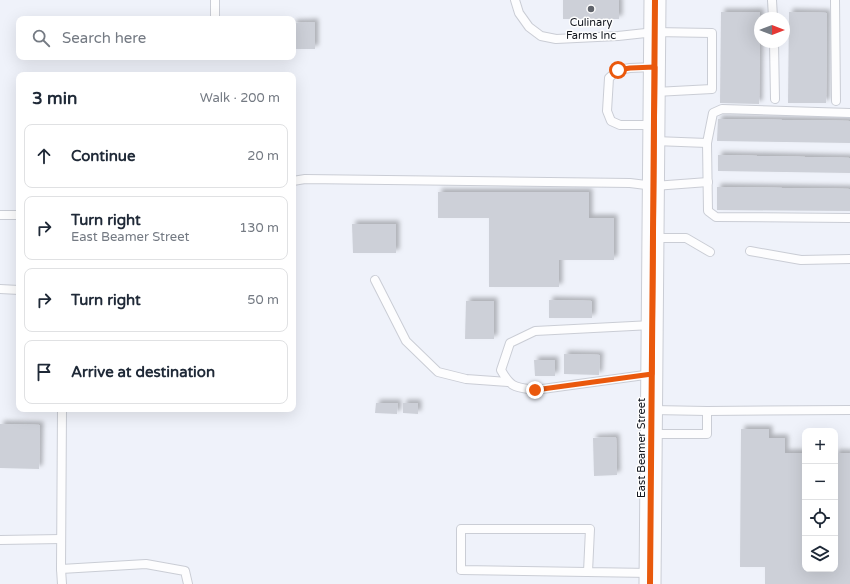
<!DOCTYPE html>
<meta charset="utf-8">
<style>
:root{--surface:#fff;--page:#f2f2f3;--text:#1f2937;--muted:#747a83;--line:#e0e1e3}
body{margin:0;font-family:"Varela Round",sans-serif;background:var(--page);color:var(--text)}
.controls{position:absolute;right:12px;bottom:12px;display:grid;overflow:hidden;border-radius:8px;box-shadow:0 4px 16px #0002}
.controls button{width:36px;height:36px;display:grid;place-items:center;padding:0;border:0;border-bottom:1px solid var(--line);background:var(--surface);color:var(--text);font:20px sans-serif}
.compass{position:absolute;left:754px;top:12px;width:36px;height:36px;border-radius:50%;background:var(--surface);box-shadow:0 4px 16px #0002;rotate:90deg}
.stop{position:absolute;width:12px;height:12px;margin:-9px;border:3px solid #ea580c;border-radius:50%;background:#fff}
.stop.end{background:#ea580c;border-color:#fff;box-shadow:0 1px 4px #0008}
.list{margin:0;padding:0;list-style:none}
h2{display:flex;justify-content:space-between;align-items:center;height:52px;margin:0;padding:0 16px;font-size:17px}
h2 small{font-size:13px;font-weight:400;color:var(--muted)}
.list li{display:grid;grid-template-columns:26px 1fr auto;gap:12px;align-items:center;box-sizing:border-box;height:64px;margin:0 8px 8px;padding:0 8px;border:1px solid var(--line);border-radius:8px}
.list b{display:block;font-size:15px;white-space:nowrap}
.list p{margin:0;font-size:13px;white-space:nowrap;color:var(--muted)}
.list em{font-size:13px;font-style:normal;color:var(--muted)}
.icon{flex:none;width:22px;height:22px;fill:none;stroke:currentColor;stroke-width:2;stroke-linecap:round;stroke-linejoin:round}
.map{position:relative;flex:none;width:850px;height:584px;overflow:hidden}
.search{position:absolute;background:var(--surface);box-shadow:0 4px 16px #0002;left:16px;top:16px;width:280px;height:44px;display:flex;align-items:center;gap:10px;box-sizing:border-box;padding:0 14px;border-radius:8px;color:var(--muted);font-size:15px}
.panel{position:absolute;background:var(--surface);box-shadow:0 4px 16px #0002;left:16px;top:72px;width:280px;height:340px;border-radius:8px}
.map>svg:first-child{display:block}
.building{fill:#cdd0d8;filter:url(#shadow)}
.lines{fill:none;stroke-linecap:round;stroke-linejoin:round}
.service-casing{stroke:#cacdd5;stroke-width:10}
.tertiary-casing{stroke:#cacdd5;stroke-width:23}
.service{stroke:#fdfdfe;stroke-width:8}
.tertiary{stroke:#fdfdfe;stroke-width:21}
.cycleway-casing{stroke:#fefefe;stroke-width:8}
.cycleway{stroke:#e8590c;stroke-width:6}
.route{stroke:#ea580c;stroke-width:5}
.poi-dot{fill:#5f636b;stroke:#fefefe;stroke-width:1.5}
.labels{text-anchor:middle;stroke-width:3;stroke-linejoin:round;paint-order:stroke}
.poi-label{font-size:11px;fill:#12161e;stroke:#fefefe}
.street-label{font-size:11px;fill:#12161e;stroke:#fefefe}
</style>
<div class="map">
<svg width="850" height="584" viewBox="0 0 850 584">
<defs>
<filter id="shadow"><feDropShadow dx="3.5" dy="-3.5" stdDeviation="2" flood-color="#0004"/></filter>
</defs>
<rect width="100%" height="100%" fill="#eff2fa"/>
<g class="building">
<rect x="563" y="0" width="56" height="19"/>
<polygon points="721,12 760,12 759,104 720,103"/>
<polygon points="789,12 827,13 826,103 788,103"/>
<polygon points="315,22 315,49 293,49 293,23"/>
<polygon points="718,119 850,121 850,143 717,141"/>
<polygon points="718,155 850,158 850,173 718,171"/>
<polygon points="717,187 850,189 850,211 717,210"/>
<polygon points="438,192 589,192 589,218 614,218 614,260 559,260 559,287 489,287 489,218 438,218"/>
<polygon points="352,224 396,224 396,253 353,253"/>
<polygon points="549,300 592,301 592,318 549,318"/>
<polygon points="466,301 494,301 494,339 465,339"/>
<polygon points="564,354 600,355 599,375 564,374"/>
<polygon points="534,360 555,360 555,376 535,376"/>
<polygon points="376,403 398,403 397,414 375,413"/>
<polygon points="403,403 418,403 418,414 403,413"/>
<polygon points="0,424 40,425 39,469 0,468"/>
<polygon points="741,429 769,429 769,438 785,438 785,453 805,453 805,569 835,569 835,453 850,453 850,584 765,584 765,567 740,567"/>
<polygon points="616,437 617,475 594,476 593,438"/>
</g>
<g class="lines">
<g class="service-casing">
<g id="service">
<polyline points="515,0 519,13 529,27 541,36 556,39 618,36 655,32 712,33 712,89 655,92"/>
<polyline points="772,0 773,18"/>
<polyline points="835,0 836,101"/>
<polyline points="215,19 215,0"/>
<polyline points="774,42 775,99"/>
<polyline points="654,67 630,68 618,70 609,78 607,111 611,121 620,125 654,125"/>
<polyline points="850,113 722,109 713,113 707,143 708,211 716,217 850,218"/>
<polyline points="655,141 707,143"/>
<polyline points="293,181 305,179 630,183 654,186 708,182"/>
<polyline points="0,215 19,215"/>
<polyline points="654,238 686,238 710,252"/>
<polyline points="750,251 801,260 850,259"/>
<polyline points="375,280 406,341 438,372 466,379 508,382"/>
<polyline points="0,289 19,290"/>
<path d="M652,325l-117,6 -25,12 -9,27c10,18 14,17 34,20l117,-16"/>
<polyline points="62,409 61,569 146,564 185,571 188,584"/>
<polyline points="653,410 707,411 850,410"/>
<polyline points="652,434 707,434 707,411"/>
<polyline points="0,540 61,539"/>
<polyline points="61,569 62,584"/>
<polyline points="588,572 590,529 461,529 461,570 650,573"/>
</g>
</g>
<g class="tertiary-casing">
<polyline id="tertiary" points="650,584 655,0"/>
</g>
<use href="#service" class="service"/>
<use href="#tertiary" class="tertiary"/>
<g class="cycleway-casing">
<polyline id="cycleway" points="650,584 655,0"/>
</g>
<use href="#cycleway" class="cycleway"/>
</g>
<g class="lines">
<polyline class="route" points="535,390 652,374 655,67 630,68 618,70"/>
</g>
<circle class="poi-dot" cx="591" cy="9" r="4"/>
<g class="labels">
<g class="poi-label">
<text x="591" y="26">Culinary<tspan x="591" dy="13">Farms Inc</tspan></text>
</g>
<g class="street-label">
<text transform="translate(641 448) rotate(-90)" y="4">East Beamer Street</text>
</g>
</g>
</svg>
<div class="controls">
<button>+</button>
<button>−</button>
<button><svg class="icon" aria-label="locate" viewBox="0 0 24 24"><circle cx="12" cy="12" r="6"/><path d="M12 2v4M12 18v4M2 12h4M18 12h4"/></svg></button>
<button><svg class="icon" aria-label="layers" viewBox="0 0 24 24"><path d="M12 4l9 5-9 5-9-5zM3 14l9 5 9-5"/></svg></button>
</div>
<svg class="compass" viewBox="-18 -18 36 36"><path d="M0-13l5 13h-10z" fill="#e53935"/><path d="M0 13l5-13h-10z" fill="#747a83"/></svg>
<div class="stop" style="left:618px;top:70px"></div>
<div class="stop end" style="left:535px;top:390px"></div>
<div class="search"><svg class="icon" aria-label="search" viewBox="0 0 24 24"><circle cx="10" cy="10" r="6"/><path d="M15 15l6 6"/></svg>Search here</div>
<section class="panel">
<h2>3 min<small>Walk · 200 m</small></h2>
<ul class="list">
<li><svg class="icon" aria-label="ahead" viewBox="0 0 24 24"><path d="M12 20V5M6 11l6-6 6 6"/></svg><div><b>Continue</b></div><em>20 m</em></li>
<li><svg class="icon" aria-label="right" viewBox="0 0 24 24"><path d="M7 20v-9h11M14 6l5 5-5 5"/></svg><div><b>Turn right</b><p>East Beamer Street</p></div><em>130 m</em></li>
<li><svg class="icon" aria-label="right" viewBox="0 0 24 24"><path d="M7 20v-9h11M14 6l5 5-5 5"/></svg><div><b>Turn right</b></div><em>50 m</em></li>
<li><svg class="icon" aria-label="arrive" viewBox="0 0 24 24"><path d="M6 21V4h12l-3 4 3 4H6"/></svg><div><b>Arrive at destination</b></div></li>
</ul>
</section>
</div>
